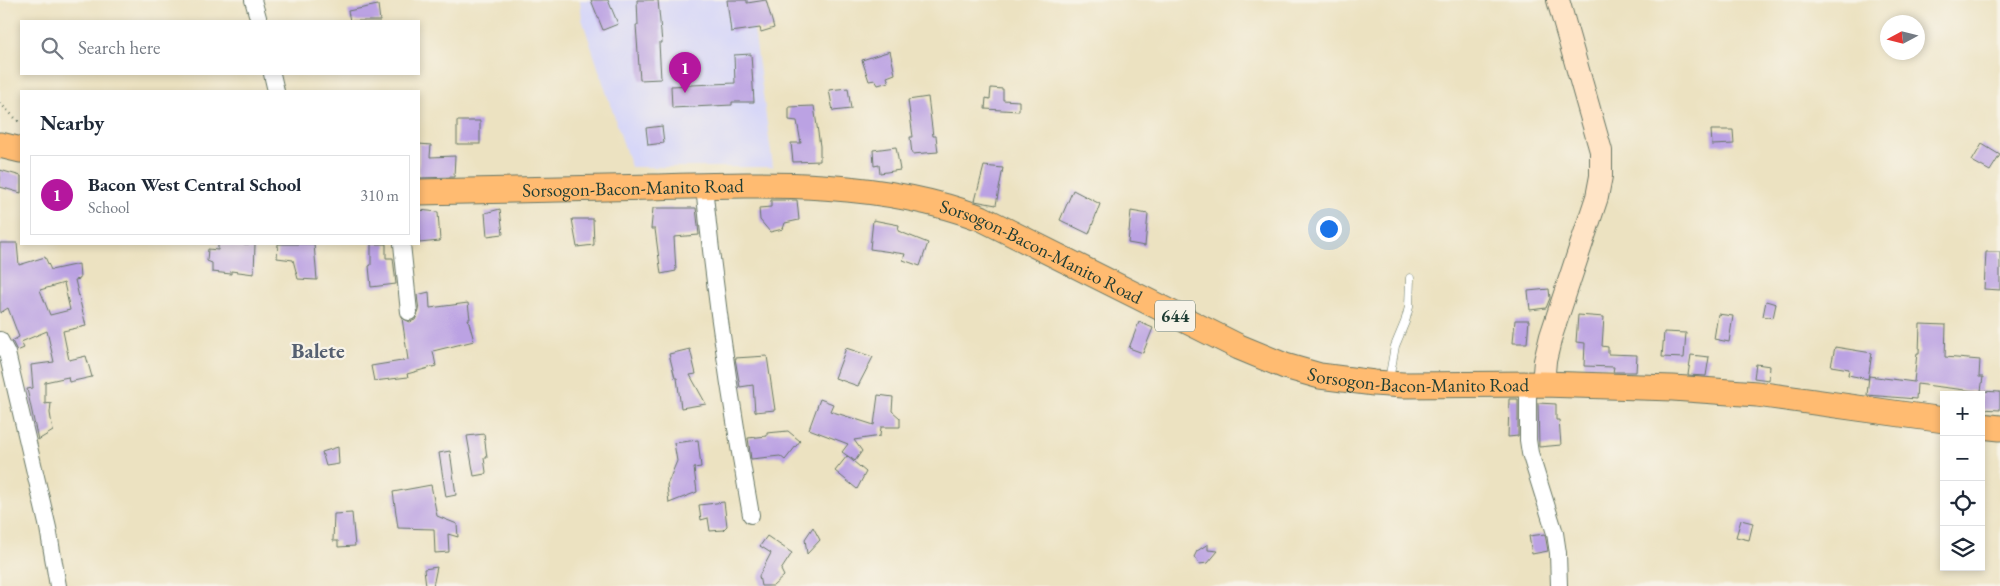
<!DOCTYPE html>
<meta charset="utf-8">
<style>
:root{--surface:#fff;--page:#f6f6f7;--text:#1f2937;--muted:#747a83;--line:#e0e1e3;--accent:#b5179e}
body{margin:0;font-family:"EB Garamond",serif;background:var(--page);color:var(--text)}
.controls{position:absolute;right:15px;bottom:15px;display:grid;overflow:hidden;border-radius:0px;box-shadow:0 2px 8px #0003}
.controls button{width:45px;height:45px;display:grid;place-items:center;padding:0;border:0;border-bottom:1px solid var(--line);background:var(--surface);color:var(--text);font:25px sans-serif}
.compass{position:absolute;left:1880px;top:15px;width:45px;height:45px;border-radius:50%;background:var(--surface);box-shadow:0 2px 8px #0003;rotate:263deg}
.you{position:absolute;left:1328px;top:228px;width:18px;height:18px;margin:-12px;border:4px solid #fff;border-radius:50%;background:#1a73e8;box-shadow:0 0 0 8px #1a73e833}
.badge{display:grid;place-items:center;width:32px;height:32px;border-radius:50%;background:var(--accent);color:#fff;font-size:16px;font-weight:700}
.pin{position:absolute;translate:-50% -41px;filter:drop-shadow(0 1px 2px #0008)}
.pin::after{content:'';position:absolute;top:26px;width:18px;height:15px;background:inherit;clip-path:polygon(0 0,100% 0,50% 100%)}
.list{margin:0;padding:0;list-style:none}
h2{display:flex;justify-content:space-between;align-items:center;height:65px;margin:0;padding:0 20px;font-size:21px}
h2 small{font-size:16px;font-weight:400;color:var(--muted)}
.list li{display:grid;grid-template-columns:32px 1fr auto;gap:15px;align-items:center;box-sizing:border-box;height:80px;margin:0 10px 10px;padding:0 10px;border:1px solid var(--line);border-radius:0px}
.list b{display:block;font-size:19px;white-space:nowrap}
.list p{margin:0;font-size:16px;white-space:nowrap;color:var(--muted)}
.list em{font-size:16px;font-style:normal;color:var(--muted)}
.icon{flex:none;width:28px;height:28px;fill:none;stroke:currentColor;stroke-width:2;stroke-linecap:round;stroke-linejoin:round}
.map{position:relative;flex:none;width:2000px;height:586px;overflow:hidden}
.search{position:absolute;background:var(--surface);box-shadow:0 2px 8px #0003;left:20px;top:20px;width:400px;height:55px;display:flex;align-items:center;gap:12px;box-sizing:border-box;padding:0 18px;border-radius:0px;color:var(--muted);font-size:19px}
.panel{position:absolute;background:var(--surface);box-shadow:0 2px 8px #0003;left:20px;top:90px;width:400px;height:155px;border-radius:0px}
.map>svg:first-child{display:block}
.built{fill:#d7d7f8}
.building{fill:#bba2e3;fill-rule:evenodd}
.lines{fill:none;stroke-linecap:round;stroke-linejoin:round}
.lane-casing{stroke:#677765;stroke-width:9}
.street-casing{stroke:#677765;stroke-width:18}
.secondary-casing{stroke:#677765;stroke-width:24}
.primary-casing{stroke:#677765;stroke-width:27}
.path{stroke:#677765;stroke-width:2.5;stroke-dasharray:1 4;stroke-linecap:butt}
.lane{stroke:#fff;stroke-width:8}
.street{stroke:#fff;stroke-width:16}
.secondary{stroke:#ffe4c6;stroke-width:22}
.primary{stroke:#ffbb71;stroke-width:25}
.labels{text-anchor:middle;stroke-width:4.5;stroke-linejoin:round;paint-order:stroke}
.shield{fill:#f7f3e8;stroke:#60746a;stroke-width:1}
.shield-label{font-size:18px;font-weight:bold;fill:#1f3d34}
.street-label{font-size:19px;fill:#1f3d34;stroke:#f7f3e8}
.quarter-label{font-size:21px;font-weight:bold;fill:#566071;stroke:#f7f3e8}
</style>
<div class="map">
<svg width="2000" height="586" viewBox="0 0 2000 586">
<rect width="100%" height="100%" fill="#f7f3e8"/>
<filter id="ink" filterUnits="userSpaceOnUse"><feTurbulence type="fractalNoise" baseFrequency=".02" numOctaves="2"/><feDisplacementMap in="SourceGraphic" scale="10" xChannelSelector="R" yChannelSelector="G"/><feConvolveMatrix kernelMatrix="1 2 1 2 8 2 1 2 1" color-interpolation-filters="sRGB"/></filter>
<filter id="wash" filterUnits="userSpaceOnUse"><feTurbulence type="fractalNoise" baseFrequency=".0096" numOctaves="4" result="noise"/><feDisplacementMap in="SourceGraphic" scale="20" xChannelSelector="R" yChannelSelector="G"/><feGaussianBlur stdDeviation="1.12" result="paint"/><feColorMatrix in="noise" values="0 0 0 0 0 0 0 0 0 0 0 0 0 0 0 0 0 1.4 0 .05"/><feComposite in="paint" operator="in"/></filter>
<g filter="url(#wash)">
<rect width="100%" height="100%" fill="#ece2c1"/>
<polygon class="built" points="580,0 750,0 773,167 631,167 582,19"/>
<g id="blocks">
<g class="building">
<polygon points="591,0 608,0 618,24 603,30"/>
<polygon points="637,0 658,0 662,43 659,43 661,79 640,80 636,25 638,25"/>
<polygon points="727,0 747,0 747,3 766,0 774,28 761,32 760,28 731,32"/>
<polygon points="378,5 380,21 350,21 348,11"/>
<polygon points="890,51 895,74 887,77 889,82 878,85 875,80 869,81 862,60"/>
<polygon points="751,54 754,102 732,102 732,105 672,108 671,86 735,83 734,55"/>
<polygon points="848,88 851,109 833,111 829,90"/>
<polygon points="991,88 1003,89 1003,100 1019,101 1019,111 985,109 986,98 990,99"/>
<polygon points="928,97 933,136 936,136 938,152 912,154 910,137 913,137 908,100"/>
<polygon points="814,106 820,146 820,161 793,162 791,143 801,143 797,121 789,120 789,107"/>
<rect x="457" y="121" width="23" height="23"/>
<polygon points="662,126 664,143 648,145 646,128"/>
<polygon points="1711,130 1733,130 1734,144 1712,145"/>
<polygon points="419,144 431,145 430,157 455,156 454,177 419,178"/>
<polygon points="1982,144 2000,155 1990,171 1972,161"/>
<polygon points="896,147 900,170 880,173 879,165 874,166 873,150"/>
<polygon points="984,166 1003,168 996,205 975,201"/>
<polygon points="0,170 21,176 21,193 0,187"/>
<polygon points="1073,190 1100,204 1089,234 1060,220"/>
<polygon points="771,200 797,200 799,220 785,223 783,229 770,232 760,220 759,208 771,207"/>
<polygon points="653,208 696,208 699,235 674,237 676,271 661,274 655,229 651,229"/>
<polygon points="500,209 503,234 487,236 485,213"/>
<polygon points="419,210 438,212 440,241 419,243"/>
<polygon points="1131,211 1148,214 1145,246 1128,243"/>
<polygon points="572,219 593,219 594,245 577,247"/>
<polygon points="873,220 899,225 898,231 928,243 920,266 903,260 905,254 870,249"/>
<path d="M0,243h17l2,22 26,-8 6,13 28,-6 1,15 -5,1 11,46 -23,5 6,29 17,-4 6,21 -23,5 -1,-5 -23,5v22l6,-1 -1,10 3,18 -15,9 -11,-51 6,-1 -2,-23 23,-3 -7,-31 -26,11 3,6 -7,3 -5,-10 7,-4 -11,-29 -8,5zM64,283l6,27 -20,5 -10,-25z"/>
<polygon points="218,244 255,244 254,274 231,271 231,274 212,272 212,263 207,261 208,249 218,250"/>
<polygon points="278,244 314,244 317,280 298,279 293,260 277,258"/>
<polygon points="371,244 386,244 386,258 393,258 396,284 371,287 369,266 371,265"/>
<polygon points="1986,252 2000,252 2000,290 1984,289"/>
<polygon points="1549,289 1550,298 1546,308 1530,310 1528,291"/>
<polygon points="429,292 430,308 468,303 470,319 468,319 474,341 433,351 436,366 407,374 408,377 374,381 371,366 408,360 402,318 410,322 415,320 419,311 417,295"/>
<polygon points="1766,301 1776,304 1773,318 1763,316"/>
<polygon points="1718,314 1733,316 1729,342 1714,339"/>
<polygon points="1578,315 1604,317 1602,346 1608,347 1608,354 1637,355 1636,372 1613,372 1614,367 1584,366 1585,343 1576,342"/>
<polygon points="1515,320 1529,320 1527,343 1513,343"/>
<polygon points="1139,322 1153,328 1143,353 1129,348"/>
<polygon points="1920,324 1946,325 1945,357 1980,360 1979,377 1983,377 1981,391 2000,392 2000,410 1981,409 1981,391 1981,392 1917,384 1916,399 1867,395 1869,376 1914,382 1917,353 1919,353"/>
<polygon points="1664,332 1686,333 1684,358 1662,357"/>
<polygon points="1835,347 1872,353 1868,379 1848,375 1849,369 1831,366"/>
<polygon points="846,348 873,357 858,386 835,378"/>
<polygon points="690,349 696,374 690,375 706,404 681,408 677,378 675,378 669,354"/>
<polygon points="1691,355 1709,357 1706,376 1688,375"/>
<polygon points="767,356 775,410 755,412 753,385 740,387 735,358"/>
<polygon points="1756,364 1770,366 1769,380 1754,378"/>
<polygon points="878,395 893,397 892,411 900,418 900,427 881,427 880,436 854,440 862,451 855,461 842,452 848,444 809,429 820,399 833,404 830,411 874,425"/>
<polygon points="1509,399 1518,399 1518,436 1508,437"/>
<polygon points="1538,403 1556,404 1556,420 1559,420 1561,445 1539,447"/>
<polygon points="788,431 800,441 785,460 780,456 751,459 748,438 767,436 767,433"/>
<polygon points="484,434 487,458 484,458 486,472 485,474 474,476 467,436"/>
<polygon points="698,440 701,467 694,468 697,492 669,503 667,485 677,461 674,443"/>
<polygon points="338,447 339,464 326,466 322,452"/>
<polygon points="450,451 456,495 446,497 439,453"/>
<polygon points="847,456 866,472 857,489 835,471"/>
<polygon points="431,485 437,516 457,524 458,537 448,534 449,552 435,553 434,529 398,528 393,492"/>
<polygon points="724,502 727,526 723,530 710,531 708,518 701,520 699,505"/>
<polygon points="352,513 355,546 338,547 338,541 333,541 334,514"/>
<polygon points="1741,520 1753,523 1749,540 1736,537"/>
<polygon points="813,527 820,540 807,554 805,539"/>
<polygon points="1545,534 1548,551 1532,554 1529,536"/>
<polygon points="767,536 792,553 781,570 784,576 773,586 761,586 759,576 771,553 760,546"/>
<polygon points="1208,544 1208,550 1218,551 1208,563 1199,564 1194,557 1197,551"/>
<polygon points="437,567 433,586 426,586 424,569"/>
</g>
</g>
</g>
<g filter="url(#ink)">
<use href="#blocks" fill-opacity="0" stroke="#677765" stroke-width="1"/>
<g class="lines">
<g class="lane-casing">
<polyline id="lane" points="1389,380 1395,346 1405,322 1409,307 1410,278"/>
</g>
<g class="street-casing">
<g id="street">
<polyline points="253,0 259,21"/>
<polyline points="272,74 276,91"/>
<path d="M704,186c11,110 27,220 47,329"/>
<polyline points="402,244 409,312"/>
<polyline points="0,340 7,353 48,528 58,586"/>
<polyline points="1528,384 1528,440 1530,453 1555,533 1558,553 1559,586"/>
</g>
</g>
<g class="secondary-casing">
<polyline id="secondary" points="1543,384 1545,361 1551,336 1597,197 1601,176 1601,151 1558,0"/>
</g>
<g class="primary-casing">
<g id="primary">
<polyline points="0,145 21,150"/>
<path id="s1" d="M419,192c78,-2 156,-3 234,-5 110,-3 224,-8 328,31l258,129 46,19 35,10 54,7 29,2 140,-1 130,4 84,6 187,26"/>
<polyline points="1981,426 2000,428"/>
</g>
</g>
<polyline class="path" points="0,103 21,124"/>
<use href="#lane" class="lane"/>
<use href="#street" class="street"/>
<use href="#secondary" class="secondary"/>
<use href="#primary" class="primary"/>
</g>
</g>
<g class="labels">
<rect class="shield" x="1155" y="300.5" width="40" height="31" rx="4"/>
<g class="shield-label">
<text x="1175" y="322">644</text>
</g>
<g class="street-label">
<text dy="7" stroke="none"><textPath href="#s1" startOffset="214">Sorsogon-Bacon-Manito Road</textPath></text>
<text dy="7" stroke="none"><textPath href="#s1" startOffset="634">Sorsogon-Bacon-Manito Road</textPath></text>
<text dy="7" stroke="none"><textPath href="#s1" startOffset="1039">Sorsogon-Bacon-Manito Road</textPath></text>
</g>
<g class="quarter-label">
<text x="318" y="358">Balete</text>
</g>
</g>
</svg>
<div class="controls">
<button>+</button>
<button>−</button>
<button><svg class="icon" aria-label="locate" viewBox="0 0 24 24"><circle cx="12" cy="12" r="6"/><path d="M12 2v4M12 18v4M2 12h4M18 12h4"/></svg></button>
<button><svg class="icon" aria-label="layers" viewBox="0 0 24 24"><path d="M12 4l9 5-9 5-9-5zM3 14l9 5 9-5"/></svg></button>
</div>
<svg class="compass" viewBox="-18 -18 36 36"><path d="M0-13l5 13h-10z" fill="#e53935"/><path d="M0 13l5-13h-10z" fill="#747a83"/></svg>
<div class="you"></div>
<div class="pin badge" style="left:685px;top:93px">1</div>
<div class="search"><svg class="icon" aria-label="search" viewBox="0 0 24 24"><circle cx="10" cy="10" r="6"/><path d="M15 15l6 6"/></svg>Search here</div>
<section class="panel">
<h2>Nearby<small></small></h2>
<ul class="list">
<li><span class="badge">1</span><div><b>Bacon West Central School</b><p>School</p></div><em>310 m</em></li>
</ul>
</section>
</div>
